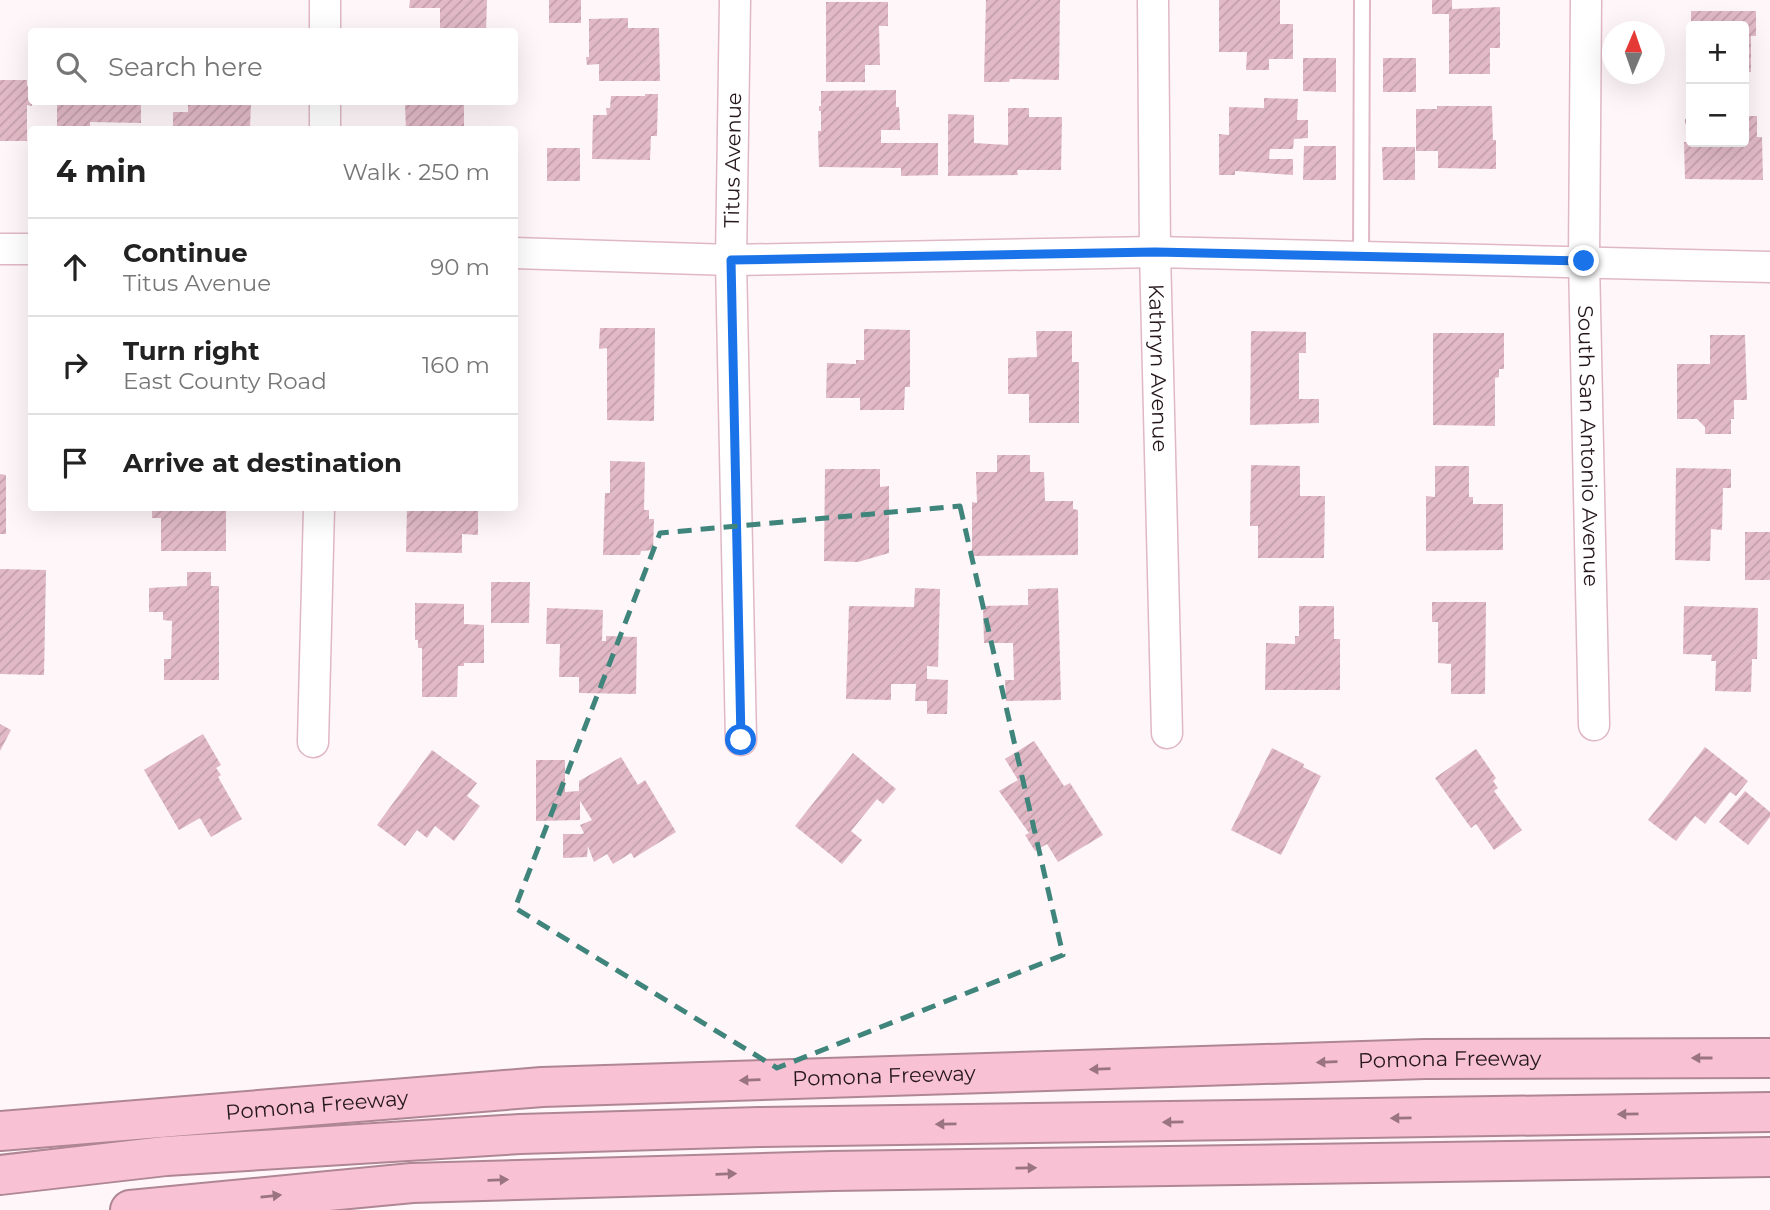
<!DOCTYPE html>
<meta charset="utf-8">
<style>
:root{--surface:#fff;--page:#f6f6f6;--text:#222;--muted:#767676;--line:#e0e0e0}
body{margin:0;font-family:Montserrat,sans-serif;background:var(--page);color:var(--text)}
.controls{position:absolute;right:21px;top:21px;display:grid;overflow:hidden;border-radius:7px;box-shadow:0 7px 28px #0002}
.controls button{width:63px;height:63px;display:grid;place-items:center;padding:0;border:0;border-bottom:2px solid var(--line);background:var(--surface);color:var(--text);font:35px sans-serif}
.compass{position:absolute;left:1602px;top:21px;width:63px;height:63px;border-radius:50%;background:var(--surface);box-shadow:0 7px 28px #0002;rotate:2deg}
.stop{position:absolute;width:21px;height:21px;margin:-16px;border:5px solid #1a73e8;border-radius:50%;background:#fff}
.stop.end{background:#1a73e8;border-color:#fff;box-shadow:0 2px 7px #0008}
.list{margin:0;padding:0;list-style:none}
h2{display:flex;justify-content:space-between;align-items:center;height:91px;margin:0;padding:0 28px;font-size:30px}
h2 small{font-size:23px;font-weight:400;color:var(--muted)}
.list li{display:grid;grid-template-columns:46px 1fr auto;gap:21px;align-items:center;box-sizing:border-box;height:98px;padding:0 28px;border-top:2px solid var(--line)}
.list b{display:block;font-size:26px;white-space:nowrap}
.list p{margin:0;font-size:23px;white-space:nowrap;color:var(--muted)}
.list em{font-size:23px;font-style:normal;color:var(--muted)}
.icon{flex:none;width:38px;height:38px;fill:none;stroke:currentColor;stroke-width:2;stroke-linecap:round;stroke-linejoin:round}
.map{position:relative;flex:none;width:1770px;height:1210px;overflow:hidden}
.search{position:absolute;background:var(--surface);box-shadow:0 7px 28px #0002;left:28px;top:28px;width:490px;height:77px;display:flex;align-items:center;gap:18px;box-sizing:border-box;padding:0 24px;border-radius:7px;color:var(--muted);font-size:26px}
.panel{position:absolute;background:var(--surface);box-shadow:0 7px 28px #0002;left:28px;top:126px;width:490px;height:385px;border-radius:7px}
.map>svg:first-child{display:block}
.building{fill:url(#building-hatch)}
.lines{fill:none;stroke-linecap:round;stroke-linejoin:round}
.lane-casing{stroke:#e0b8c5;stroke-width:18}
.street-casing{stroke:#e0b8c5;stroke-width:33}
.highway-casing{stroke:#af8694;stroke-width:42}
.lane{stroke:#fff;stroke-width:14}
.street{stroke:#fff;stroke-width:30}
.highway{stroke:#f9c2d4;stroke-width:38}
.oneway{fill:#9a7581}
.route{stroke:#1a73e8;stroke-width:9}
.marked{fill:none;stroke:#40857c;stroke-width:5;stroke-dasharray:14 9;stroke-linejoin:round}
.labels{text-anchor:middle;stroke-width:5;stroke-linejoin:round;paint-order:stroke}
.street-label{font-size:21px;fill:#25171c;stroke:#fff}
</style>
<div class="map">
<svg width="1770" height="1210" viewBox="0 0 1770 1210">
<defs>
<pattern id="building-hatch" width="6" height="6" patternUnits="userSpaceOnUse" patternTransform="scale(1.75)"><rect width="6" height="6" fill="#e2bac7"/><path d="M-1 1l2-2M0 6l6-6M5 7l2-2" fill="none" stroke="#c29faa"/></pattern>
</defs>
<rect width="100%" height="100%" fill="#fef6f9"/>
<g class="building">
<polygon points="410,0 487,0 486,32 440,32 440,8 409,8"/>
<rect x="549" y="0" width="32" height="23"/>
<polygon points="986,0 1060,0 1059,80 1010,79 1009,82 984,82"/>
<polygon points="1219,0 1280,0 1280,24 1293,24 1293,59 1269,59 1269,70 1246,70 1247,52 1219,52"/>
<polygon points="1432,0 1452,0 1452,9 1500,7 1500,48 1490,48 1490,74 1449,74 1449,14 1432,14"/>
<polygon points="826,2 888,2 888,26 879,26 880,65 865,65 865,82 826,82"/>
<polygon points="1691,11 1756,11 1756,36 1751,36 1751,72 1744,72 1744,26 1691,26"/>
<polygon points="628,18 628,28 659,28 660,81 599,81 599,64 587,65 586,57 589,57 589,19"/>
<polygon points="1303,58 1336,58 1336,92 1303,91"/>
<rect x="1383" y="58" width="33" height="34"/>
<polygon points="0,80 27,80 27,86 32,86 32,106 27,105 27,141 0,141"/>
<polygon points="896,90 896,107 899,107 900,130 881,130 881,143 938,143 938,175 901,176 901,168 819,167 818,131 821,131 821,111 819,111 819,106 821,106 821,91"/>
<polygon points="645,94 658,94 657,136 651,136 650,160 592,159 593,115 607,115 606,108 610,108 611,96 645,96"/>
<polygon points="1264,98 1298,99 1297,120 1308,120 1308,138 1294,139 1293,149 1270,149 1269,159 1293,159 1293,175 1235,171 1235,175 1219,175 1219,134 1229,135 1229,107 1264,108"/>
<polygon points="57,102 141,102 141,123 90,122 90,130 57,130"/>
<polygon points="188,102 251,102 250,127 173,130 173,112 188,112"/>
<polygon points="405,102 464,102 464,130 406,130"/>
<polygon points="1437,106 1492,106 1493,140 1496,140 1496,169 1438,168 1438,151 1416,151 1416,109 1437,109"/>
<polygon points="1008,108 1029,108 1029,117 1062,117 1061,170 1017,170 1018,175 948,176 948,114 974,115 974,143 1008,145"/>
<polygon points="1744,116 1757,116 1757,137 1762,137 1763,180 1685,179 1684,142 1688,142 1688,123 1685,124 1685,119 1691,119 1691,142 1744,142"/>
<polygon points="1304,146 1336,146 1336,180 1303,180"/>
<polygon points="1382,147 1415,147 1415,180 1383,180"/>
<rect x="547" y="148" width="33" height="33"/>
<polygon points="600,328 655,328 654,421 607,420 607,348 599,349"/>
<polygon points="864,329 910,330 910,387 905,387 904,410 860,410 860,398 826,398 827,363 856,364 856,360 864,360"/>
<polygon points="1036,331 1072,331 1072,362 1079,362 1079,423 1029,423 1029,394 1008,394 1008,358 1037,357"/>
<polygon points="1251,331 1306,332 1306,353 1299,353 1299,399 1319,399 1319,423 1250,425"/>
<polygon points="1433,333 1504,333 1504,369 1499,369 1499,377 1495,378 1495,426 1433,425"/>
<polygon points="1710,335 1745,335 1747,400 1734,400 1734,419 1731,419 1731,434 1705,434 1705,427 1697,419 1677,419 1677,364 1710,364"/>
<polygon points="997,455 1030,455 1030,472 1044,472 1045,501 1073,501 1073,509 1078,510 1078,555 972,556 972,502 977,503 976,472 997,472"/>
<polygon points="610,461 645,462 644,510 649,510 649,519 654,519 653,550 641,551 640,555 603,555 605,493 610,493"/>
<polygon points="1251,465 1300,466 1300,496 1325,496 1324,558 1258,558 1258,526 1250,526"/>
<polygon points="1435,466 1469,466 1469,497 1473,497 1473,504 1503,504 1503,550 1426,551 1426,496 1435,497"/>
<polygon points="1676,468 1731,469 1731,488 1723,488 1722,530 1711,529 1710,561 1675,560"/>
<polygon points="825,469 880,469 880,487 889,486 889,553 858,562 824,561"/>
<polygon points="0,474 6,475 6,534 0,534"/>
<polygon points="152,508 226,508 226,551 161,551 161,518 152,518"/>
<polygon points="407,508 478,508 478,535 462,534 462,553 406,552"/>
<rect x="1745" y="532" width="25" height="48"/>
<polygon points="0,569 46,570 44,675 0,674"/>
<polygon points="187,572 211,572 211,586 219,586 219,680 164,680 164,659 171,659 172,621 163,620 163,612 149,612 149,588 187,586"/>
<polygon points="491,582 530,582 529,623 491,623"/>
<polygon points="915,588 940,589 938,667 927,666 927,679 948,680 947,714 927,714 927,701 915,701 916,684 891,684 891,700 846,699 849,606 914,607"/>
<polygon points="1058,588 1061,700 1006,701 1005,680 1014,680 1013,643 984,643 983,606 1028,605 1028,589"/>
<polygon points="1432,602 1486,602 1485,694 1451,694 1451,664 1438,663 1438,622 1432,622"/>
<polygon points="415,603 464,604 464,624 484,625 484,663 464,663 464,666 458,666 457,697 422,697 422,648 418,648 418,640 415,640"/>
<polygon points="1299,606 1334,606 1334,639 1340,639 1340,690 1265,690 1266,643 1295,644 1295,636 1299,636"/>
<polygon points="1684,606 1758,608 1757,659 1752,659 1751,692 1715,691 1716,661 1711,661 1712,655 1683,654"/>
<polygon points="547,608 603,610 602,641 606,641 606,636 637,637 636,694 579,693 579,677 559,677 560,644 546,644"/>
<polygon points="0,724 11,730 0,751"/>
<polygon points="203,734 221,765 216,768 221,775 218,777 242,819 211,837 200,818 179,830 144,770"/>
<polygon points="1034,741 1064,786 1070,783 1103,835 1058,862 1047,844 1035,851 1025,835 1029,833 999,791 1018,780 1005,759"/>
<polygon points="1705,747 1748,781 1736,796 1730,792 1705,824 1695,816 1676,841 1648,820"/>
<polygon points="1272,748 1304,764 1303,767 1321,776 1281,855 1231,830"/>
<polygon points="1476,749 1496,778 1493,781 1498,788 1494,791 1522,830 1494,850 1476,824 1471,828 1435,778"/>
<polygon points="432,750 477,783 467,796 480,806 454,841 435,826 427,838 417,830 405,846 377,825"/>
<polygon points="853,753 896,789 883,804 877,799 851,831 862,840 842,864 795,826"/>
<polygon points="621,757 638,785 645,780 676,832 634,858 631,853 613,864 607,854 594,862 588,846 587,857 563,858 563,834 582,834 584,833 580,825 592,820 580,801 580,820 536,821 536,760 565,760 565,792 579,791 579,781"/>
<polygon points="1745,791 1770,812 1770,817 1748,845 1719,822"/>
</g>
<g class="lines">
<g class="lane-casing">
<polyline id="lane" points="1361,256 1362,0"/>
</g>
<g class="street-casing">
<g id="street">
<polyline points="735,0 731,260 741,740"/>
<path id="s1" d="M1153,0l2,252 12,481"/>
<path id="s2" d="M1586,0l-2,261 10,464"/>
<polyline points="325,32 325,0"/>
<polyline points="325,130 325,102"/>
<polyline points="0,249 32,249"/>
<polyline points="514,253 731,260 1155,252 1770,267"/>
<polyline points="313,742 319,508"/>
</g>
</g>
<g class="highway-casing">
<g id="highway">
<path id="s3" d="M0,1131l542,-44 883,-28 345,-1"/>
<polyline points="0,1175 166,1156 520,1134 759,1127 1770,1112"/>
<polyline points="130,1210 412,1183 832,1171 1770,1157"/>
</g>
</g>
<use href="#lane" class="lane"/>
<use href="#street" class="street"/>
<use href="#highway" class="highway"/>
</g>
<defs><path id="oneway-solid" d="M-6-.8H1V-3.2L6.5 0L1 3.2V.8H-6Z" transform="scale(1.75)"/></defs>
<g class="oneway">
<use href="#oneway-solid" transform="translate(1702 1058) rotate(180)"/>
<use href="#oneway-solid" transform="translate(1327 1062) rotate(178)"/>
<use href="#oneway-solid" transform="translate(1100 1069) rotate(178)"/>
<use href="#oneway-solid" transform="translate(750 1080) rotate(178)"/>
<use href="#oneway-solid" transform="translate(1628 1114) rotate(179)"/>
<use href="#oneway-solid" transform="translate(1401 1118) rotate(179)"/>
<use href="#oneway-solid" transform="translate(1173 1122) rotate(179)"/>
<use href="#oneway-solid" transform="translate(946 1124) rotate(179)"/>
<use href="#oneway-solid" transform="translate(1026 1168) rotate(-1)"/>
<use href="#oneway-solid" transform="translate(726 1174) rotate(-2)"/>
<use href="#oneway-solid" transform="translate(498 1180) rotate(-2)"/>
<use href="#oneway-solid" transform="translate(271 1196) rotate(-6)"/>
</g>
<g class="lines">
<polyline class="route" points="741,740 731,260 1155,252 1584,261"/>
</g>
<path class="marked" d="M960,506l103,449 -286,113 -262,-160 145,-375z"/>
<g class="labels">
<g class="street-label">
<text transform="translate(733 160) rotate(-89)" y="7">Titus Avenue</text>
<text dy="7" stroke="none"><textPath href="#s1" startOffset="368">Kathryn Avenue</textPath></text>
<text dy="7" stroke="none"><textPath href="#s2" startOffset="446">South San Antonio Avenue</textPath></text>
<text dy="7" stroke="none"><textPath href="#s3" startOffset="1452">Pomona Freeway</textPath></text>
<text dy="7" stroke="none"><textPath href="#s3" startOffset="886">Pomona Freeway</textPath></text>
<text dy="7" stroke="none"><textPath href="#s3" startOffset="318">Pomona Freeway</textPath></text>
</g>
</g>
</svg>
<div class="controls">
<button>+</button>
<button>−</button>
</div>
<svg class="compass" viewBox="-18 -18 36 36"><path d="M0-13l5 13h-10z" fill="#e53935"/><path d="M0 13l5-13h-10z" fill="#767676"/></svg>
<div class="stop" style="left:741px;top:740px"></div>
<div class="stop end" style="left:1584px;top:261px"></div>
<div class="search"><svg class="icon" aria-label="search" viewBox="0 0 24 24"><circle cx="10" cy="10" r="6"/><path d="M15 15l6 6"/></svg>Search here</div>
<section class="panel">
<h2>4 min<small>Walk · 250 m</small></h2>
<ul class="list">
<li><svg class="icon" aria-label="ahead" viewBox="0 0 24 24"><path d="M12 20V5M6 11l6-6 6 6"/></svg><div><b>Continue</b><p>Titus Avenue</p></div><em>90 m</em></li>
<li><svg class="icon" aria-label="right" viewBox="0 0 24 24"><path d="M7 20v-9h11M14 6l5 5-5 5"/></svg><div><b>Turn right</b><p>East County Road</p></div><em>160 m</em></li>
<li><svg class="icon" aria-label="arrive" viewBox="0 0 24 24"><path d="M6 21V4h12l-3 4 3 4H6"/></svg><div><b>Arrive at destination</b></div></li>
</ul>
</section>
</div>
